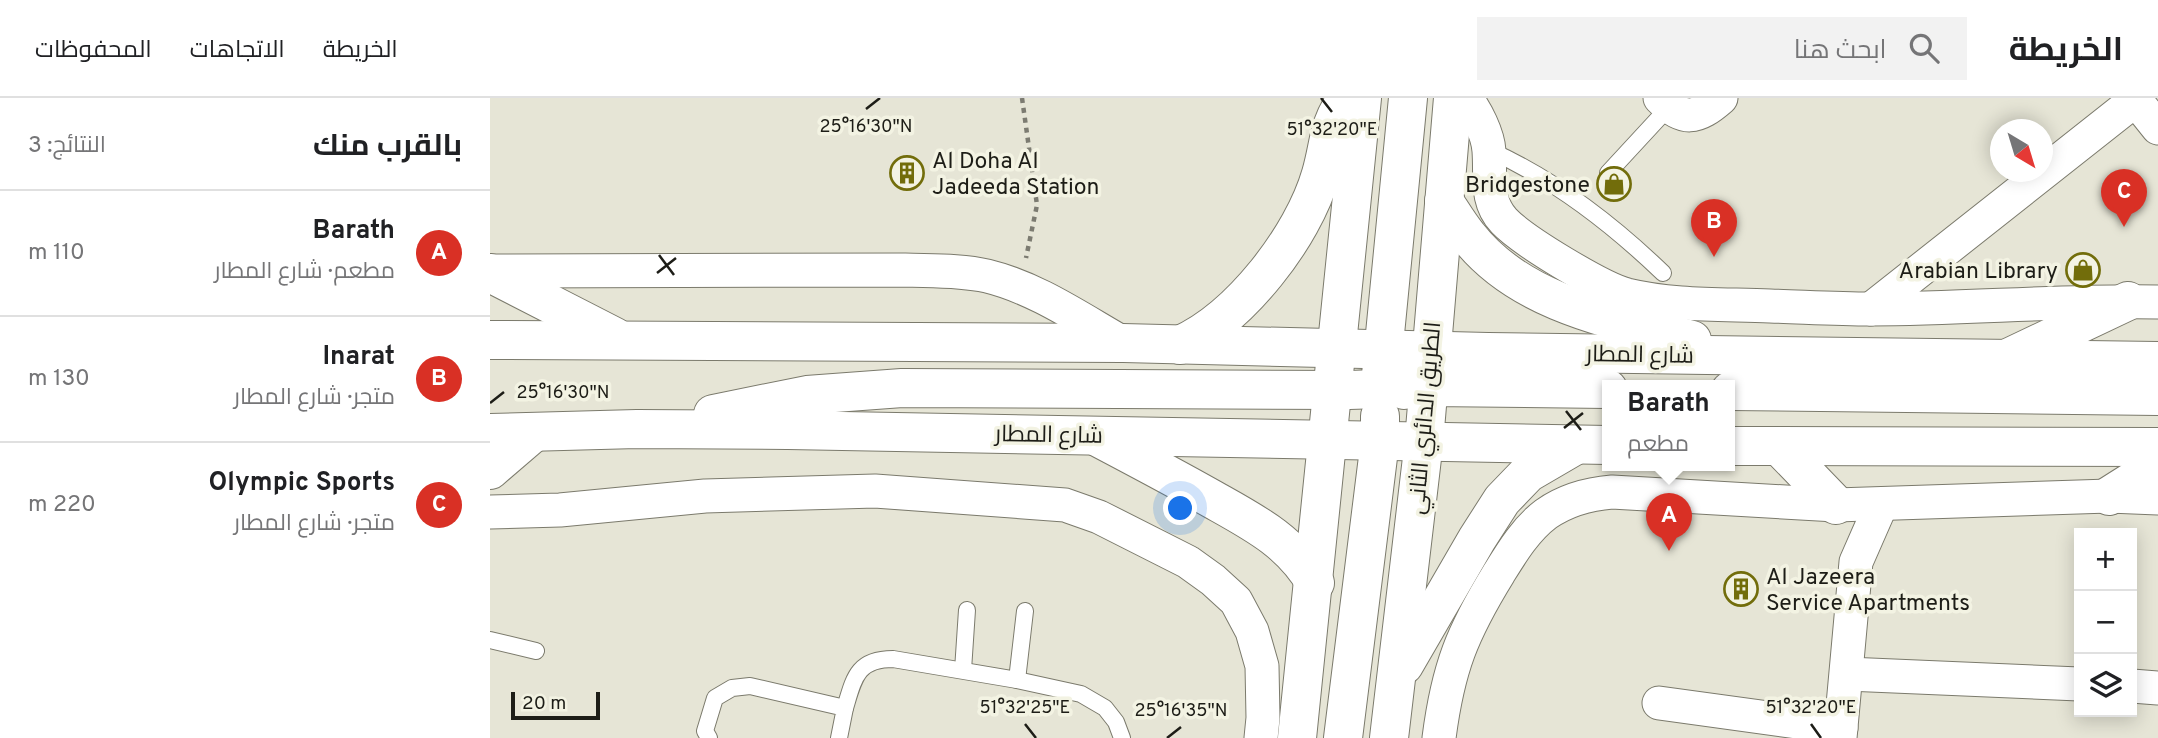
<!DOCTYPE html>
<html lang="ar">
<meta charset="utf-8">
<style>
:root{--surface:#fff;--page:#f2f2f2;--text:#202124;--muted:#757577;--line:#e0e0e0;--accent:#d93025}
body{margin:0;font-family:Overpass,Cairo,sans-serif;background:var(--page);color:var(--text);direction:rtl}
.controls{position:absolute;right:21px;bottom:21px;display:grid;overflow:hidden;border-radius:0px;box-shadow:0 4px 18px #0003}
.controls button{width:63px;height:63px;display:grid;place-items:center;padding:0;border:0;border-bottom:2px solid var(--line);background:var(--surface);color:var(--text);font:35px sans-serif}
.compass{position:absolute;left:1500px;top:21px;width:63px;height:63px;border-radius:50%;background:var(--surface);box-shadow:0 4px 18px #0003;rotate:142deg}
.scale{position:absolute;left:21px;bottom:18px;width:89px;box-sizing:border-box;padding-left:7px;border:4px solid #1d1d17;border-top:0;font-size:19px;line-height:24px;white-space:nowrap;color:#1d1d17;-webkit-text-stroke:5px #f3f3e3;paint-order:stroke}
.you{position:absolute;left:691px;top:411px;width:24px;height:24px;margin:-18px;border:5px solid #fff;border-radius:50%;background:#1a73e8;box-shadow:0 0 0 10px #1a73e833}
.badge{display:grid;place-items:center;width:46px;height:46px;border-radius:50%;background:var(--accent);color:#fff;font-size:23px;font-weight:700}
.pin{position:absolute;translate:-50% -58px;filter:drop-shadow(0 2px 4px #0008)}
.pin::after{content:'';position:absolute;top:37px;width:24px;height:21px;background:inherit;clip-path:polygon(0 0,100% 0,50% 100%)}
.popup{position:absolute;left:1112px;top:282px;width:133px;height:91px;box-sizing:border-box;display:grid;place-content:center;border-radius:0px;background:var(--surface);filter:drop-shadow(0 2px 5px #0005);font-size:23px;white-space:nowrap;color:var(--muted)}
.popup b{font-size:26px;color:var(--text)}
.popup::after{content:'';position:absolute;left:50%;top:100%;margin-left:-14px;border:14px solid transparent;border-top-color:var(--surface)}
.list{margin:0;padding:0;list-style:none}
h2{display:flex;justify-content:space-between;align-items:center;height:91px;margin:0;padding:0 28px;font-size:30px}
h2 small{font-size:23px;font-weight:400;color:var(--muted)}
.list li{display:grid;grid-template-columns:46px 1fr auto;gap:21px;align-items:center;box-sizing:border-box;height:126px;padding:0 28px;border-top:2px solid var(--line)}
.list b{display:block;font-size:26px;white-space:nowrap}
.list p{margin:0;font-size:23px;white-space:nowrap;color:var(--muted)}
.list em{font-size:23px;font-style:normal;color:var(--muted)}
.icon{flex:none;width:38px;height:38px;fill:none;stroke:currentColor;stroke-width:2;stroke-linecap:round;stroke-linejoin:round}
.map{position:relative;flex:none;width:1668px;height:640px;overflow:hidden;direction:ltr}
header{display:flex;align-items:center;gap:42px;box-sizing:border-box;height:98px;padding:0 35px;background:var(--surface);border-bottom:2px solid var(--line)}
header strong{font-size:33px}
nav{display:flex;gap:38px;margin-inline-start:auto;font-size:24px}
.search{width:490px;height:63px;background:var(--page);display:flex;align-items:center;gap:18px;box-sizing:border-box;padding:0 24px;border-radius:0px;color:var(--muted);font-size:26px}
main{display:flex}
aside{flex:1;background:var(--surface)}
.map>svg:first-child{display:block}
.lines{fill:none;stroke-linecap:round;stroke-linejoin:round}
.lane-casing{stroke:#7b7a6c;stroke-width:18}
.street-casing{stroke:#7b7a6c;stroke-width:35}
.primary-casing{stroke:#7b7a6c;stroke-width:40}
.path{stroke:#7c7b71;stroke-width:4.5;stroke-dasharray:5 5;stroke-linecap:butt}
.lane{stroke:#fff;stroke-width:16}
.street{stroke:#fff;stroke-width:33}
.primary{stroke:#fff;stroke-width:38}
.ticks{fill:none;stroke:#1d1d17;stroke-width:2.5}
.labels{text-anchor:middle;stroke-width:7;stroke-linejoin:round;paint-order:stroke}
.poi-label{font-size:23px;fill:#1d1d17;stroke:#f3f3e3;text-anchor:start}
.street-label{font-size:23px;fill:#1d1d17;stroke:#f3f3e3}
.ticks-label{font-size:18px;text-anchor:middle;fill:#1d1d17;stroke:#f3f3e3;stroke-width:7;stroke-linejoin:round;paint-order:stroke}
</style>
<header>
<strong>الخريطة</strong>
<div class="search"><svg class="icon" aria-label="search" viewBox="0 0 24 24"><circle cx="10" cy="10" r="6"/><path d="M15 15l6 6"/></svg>ابحث هنا</div>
<nav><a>الخريطة</a><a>الاتجاهات</a><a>المحفوظات</a></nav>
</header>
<main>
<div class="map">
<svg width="1668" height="640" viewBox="0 0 1668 640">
<rect width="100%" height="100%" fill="#e6e5d6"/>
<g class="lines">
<g class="lane-casing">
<g id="lane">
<path d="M999,52c65,29 123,74 174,123"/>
<polyline points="1118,75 1179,9"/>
<polyline points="0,542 46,553"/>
<polyline points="473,572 477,512"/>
<polyline points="527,582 535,513"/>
<path d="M355,610c9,-30 12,-49 48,-49l124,21 64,14 24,14 11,14 6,16"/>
<polyline points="219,640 215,633 225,600 242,590 260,588 355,610 349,640"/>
</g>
</g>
<g class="street-casing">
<g id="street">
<path d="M976,0c10,13 22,36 23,53 2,26 -4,50 15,70 19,20 97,67 123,74 46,11 96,9 143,11 34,1 67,3 101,3 96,0 191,-9 287,-7"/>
<path d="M1170,0c23,24 37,21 61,0"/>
<polyline points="1644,0 1668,30"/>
<path d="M0,173l415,-1c27,1 56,0 82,6 49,12 92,42 136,67"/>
<polyline points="1381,211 1648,0"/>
<polyline points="0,414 70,412 215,398 385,393 575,407 609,419 698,464 723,482 746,503 762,533 772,568 773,620 771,640"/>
<polyline points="1357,576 1589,586"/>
<polyline points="1642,588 1668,590"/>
<polyline points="1169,605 1351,630"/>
<path d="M949,640c9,-70 23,-105 60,-165 13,-21 27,-44 47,-59 20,-14 42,-20 66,-22l224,13 273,-9 49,2"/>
<polyline points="1350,640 1366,464 1391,407"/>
</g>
</g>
<g class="primary-casing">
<g id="primary">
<path d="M954,103c8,12 15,24 24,35 53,68 146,84 224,104"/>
<polyline points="0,175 125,239"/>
<polyline points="0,242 633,245 998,254 1668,263"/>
<path d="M690,247c60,-27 123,-108 141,-171 9,-31 6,-48 26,-76"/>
<polyline points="1520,259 1638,203"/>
<polyline points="891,277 918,0"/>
<polyline points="914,292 939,289 1118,291"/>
<polyline points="1240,293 1668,298"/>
<path d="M223,316l94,-19 95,-7 447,2c34,-1 69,-3 82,-39"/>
<polyline points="0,335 147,331 298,332 1118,347"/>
<path d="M609,340c38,20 76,40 113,61 41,23 79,42 103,84"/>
<polyline points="1240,348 1668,349"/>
<polyline points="1289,348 1346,407"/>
<polyline points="0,372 43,335"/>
<polyline points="1619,398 1668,367"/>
<polyline points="914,567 987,441 1012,402 1038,375 1086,347"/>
<polyline points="807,640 872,0"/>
<polyline points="853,640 890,343 890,318"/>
<polyline points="899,640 934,343 963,0"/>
</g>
</g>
<polyline class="path" points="532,0 547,107 536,160"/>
<use href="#lane" class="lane"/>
<use href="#street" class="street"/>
<use href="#primary" class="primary"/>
</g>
<path class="ticks" d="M831,0l11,14M376,11l14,-11M169,157l15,20M167,175l19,-15M0,305l14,-11M1076,313l15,19M1074,330l19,-15M535,626l11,14M1321,626l10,14M677,640l14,-11"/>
<defs>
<g id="building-ring" transform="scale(1.75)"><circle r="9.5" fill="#f3f3e3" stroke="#726d0b" stroke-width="1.5"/><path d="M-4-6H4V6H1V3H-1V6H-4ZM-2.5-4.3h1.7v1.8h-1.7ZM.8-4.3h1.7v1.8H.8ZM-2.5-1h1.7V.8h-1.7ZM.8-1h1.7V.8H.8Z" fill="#726d0b"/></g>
<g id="shop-ring" transform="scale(1.75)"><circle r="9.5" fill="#f3f3e3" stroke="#726d0b" stroke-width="1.5"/><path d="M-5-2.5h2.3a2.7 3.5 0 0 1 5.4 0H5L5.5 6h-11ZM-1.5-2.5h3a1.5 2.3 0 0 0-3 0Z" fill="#726d0b"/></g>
</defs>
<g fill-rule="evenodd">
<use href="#building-ring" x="417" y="75"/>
<use href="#shop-ring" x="1124" y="86"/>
<use href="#shop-ring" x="1593" y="172"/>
<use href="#building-ring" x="1251" y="491"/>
</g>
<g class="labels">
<g class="poi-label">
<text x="442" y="70">Al Doha Al<tspan x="442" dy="26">Jadeeda Station</tspan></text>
<text x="1100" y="94" text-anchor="end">Bridgestone</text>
<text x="1568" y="180" text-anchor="end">Arabian Library</text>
<text x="1276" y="486">Al Jazeera<tspan x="1276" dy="26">Service Apartments</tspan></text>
</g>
<g class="street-label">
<text transform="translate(1150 256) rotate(1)" y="8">شارع المطار</text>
<text transform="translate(934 320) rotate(-85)" y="8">الطريق الدائري الثاني</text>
<text transform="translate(559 336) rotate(1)" y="8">شارع المطار</text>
</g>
</g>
<g class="ticks-label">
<text x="376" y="34">25°16'30"N</text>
<text x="842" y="37">51°32'20"E</text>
<text x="73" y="300">25°16'30"N</text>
<text x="535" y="615">51°32'25"E</text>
<text x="1321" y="615">51°32'20"E</text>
<text x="691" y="618">25°16'35"N</text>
</g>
</svg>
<div class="controls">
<button>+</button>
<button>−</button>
<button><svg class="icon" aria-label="layers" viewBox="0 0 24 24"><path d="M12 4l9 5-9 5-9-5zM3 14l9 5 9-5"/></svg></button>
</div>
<svg class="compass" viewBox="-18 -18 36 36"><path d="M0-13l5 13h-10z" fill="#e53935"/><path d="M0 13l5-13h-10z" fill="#757577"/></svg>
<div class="scale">20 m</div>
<div class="you"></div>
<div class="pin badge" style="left:1179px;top:453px">A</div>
<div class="popup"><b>Barath</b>مطعم</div>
<div class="pin badge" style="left:1224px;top:159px">B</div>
<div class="pin badge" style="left:1634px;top:129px">C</div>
</div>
<aside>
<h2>بالقرب منك<small>النتائج: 3</small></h2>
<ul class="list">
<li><span class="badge">A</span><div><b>Barath</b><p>مطعم · شارع المطار</p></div><em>110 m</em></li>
<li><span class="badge">B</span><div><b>Inarat</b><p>متجر · شارع المطار</p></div><em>130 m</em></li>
<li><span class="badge">C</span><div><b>Olympic Sports</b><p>متجر · شارع المطار</p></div><em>220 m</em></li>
</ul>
</aside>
</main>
